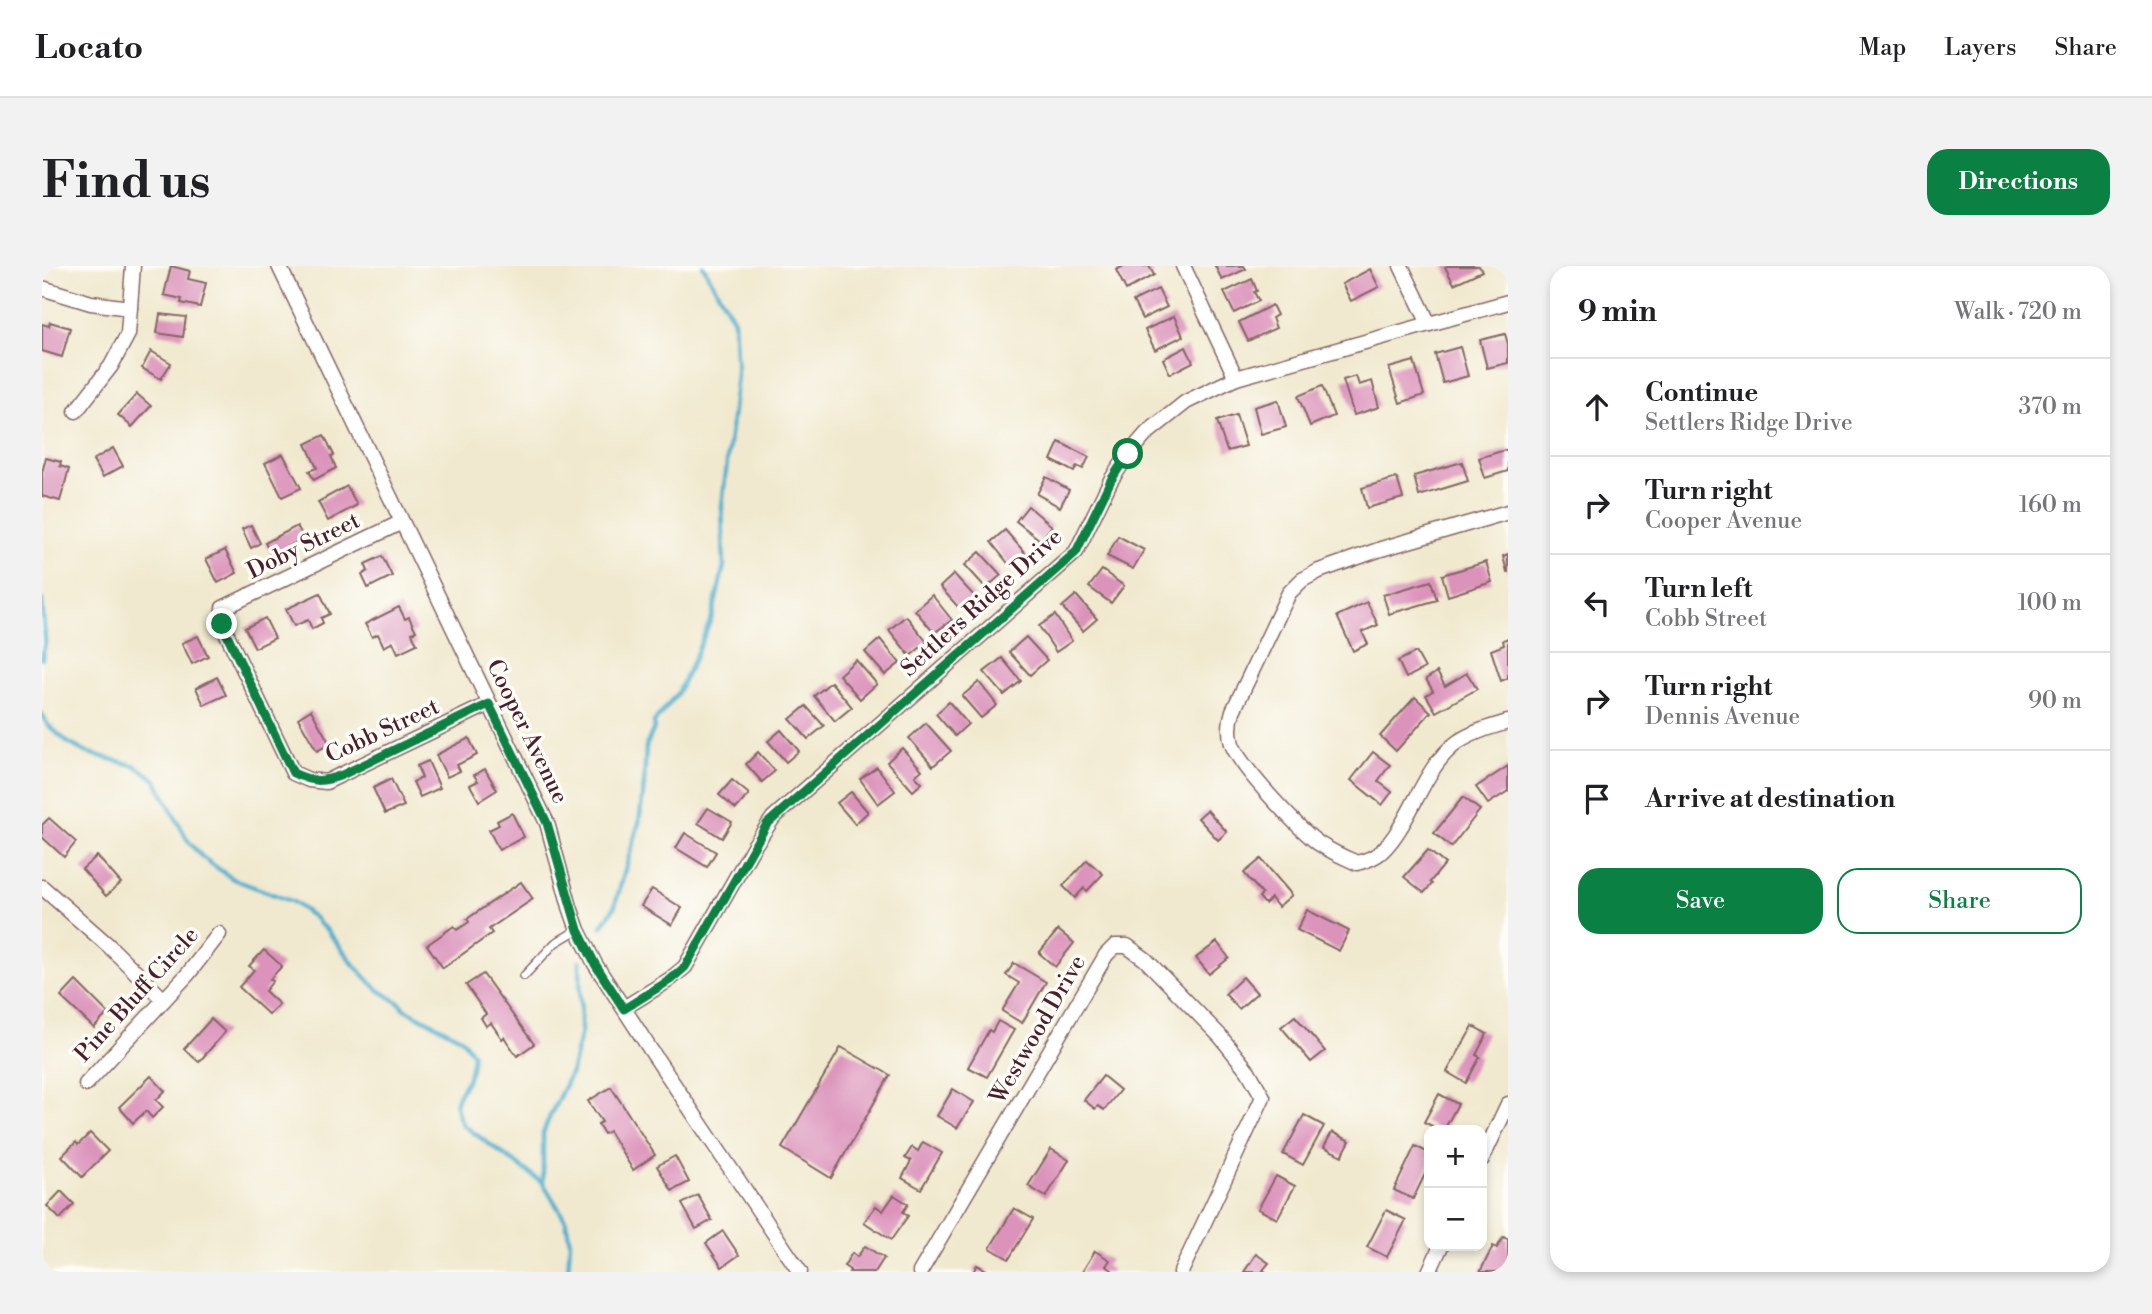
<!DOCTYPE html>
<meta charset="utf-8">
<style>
:root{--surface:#fff;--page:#f2f2f2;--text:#202124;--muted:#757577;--line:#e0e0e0;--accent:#0b8043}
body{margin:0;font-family:"Libre Bodoni",serif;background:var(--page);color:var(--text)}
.controls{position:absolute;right:21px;bottom:21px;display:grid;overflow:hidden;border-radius:14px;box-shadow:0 4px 10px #0003}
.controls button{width:63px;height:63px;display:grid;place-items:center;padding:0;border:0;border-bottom:2px solid var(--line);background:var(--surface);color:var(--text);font:35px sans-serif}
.stop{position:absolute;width:21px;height:21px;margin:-16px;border:5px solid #0b8043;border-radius:50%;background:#fff}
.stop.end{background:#0b8043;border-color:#fff;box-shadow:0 2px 7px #0008}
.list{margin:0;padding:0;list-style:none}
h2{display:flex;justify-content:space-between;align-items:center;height:91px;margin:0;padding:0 28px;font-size:30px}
h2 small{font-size:23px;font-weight:400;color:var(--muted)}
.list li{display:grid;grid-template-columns:46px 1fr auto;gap:21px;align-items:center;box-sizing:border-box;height:98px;padding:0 28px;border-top:2px solid var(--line)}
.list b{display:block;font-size:26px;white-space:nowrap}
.list p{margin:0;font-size:23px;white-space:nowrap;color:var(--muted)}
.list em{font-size:23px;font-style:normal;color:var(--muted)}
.actions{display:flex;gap:14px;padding:21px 28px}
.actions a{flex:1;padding:16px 0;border:2px solid var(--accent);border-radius:21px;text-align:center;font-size:24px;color:var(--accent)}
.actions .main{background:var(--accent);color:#fff}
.icon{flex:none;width:38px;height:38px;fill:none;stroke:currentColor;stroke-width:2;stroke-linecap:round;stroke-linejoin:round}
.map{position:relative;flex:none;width:1466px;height:1006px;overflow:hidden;border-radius:21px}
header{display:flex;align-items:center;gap:42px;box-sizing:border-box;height:98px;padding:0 35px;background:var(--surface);border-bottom:2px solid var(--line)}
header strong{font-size:33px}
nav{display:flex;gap:38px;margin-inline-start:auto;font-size:24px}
.intro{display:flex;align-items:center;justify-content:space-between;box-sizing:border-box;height:168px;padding:0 42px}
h1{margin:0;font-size:49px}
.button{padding:18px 32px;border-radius:21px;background:var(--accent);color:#fff;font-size:24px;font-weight:700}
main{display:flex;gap:42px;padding:0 42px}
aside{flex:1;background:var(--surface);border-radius:21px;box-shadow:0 4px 10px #0003}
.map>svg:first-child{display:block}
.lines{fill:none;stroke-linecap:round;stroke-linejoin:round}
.stream{stroke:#4fafce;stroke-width:4.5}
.building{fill:#dc93bb}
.lane-casing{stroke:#846664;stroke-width:10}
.street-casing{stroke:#846664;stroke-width:17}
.lane{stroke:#fff;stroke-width:7}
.street{stroke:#fff;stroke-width:14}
.route{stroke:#0b8043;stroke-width:9}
.labels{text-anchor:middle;stroke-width:7;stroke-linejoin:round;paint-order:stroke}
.street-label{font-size:23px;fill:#4a1f2b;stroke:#fdfcf7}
</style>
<header>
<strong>Locato</strong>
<nav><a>Map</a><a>Layers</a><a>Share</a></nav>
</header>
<div class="intro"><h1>Find us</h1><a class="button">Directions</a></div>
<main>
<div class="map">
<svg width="1466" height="1006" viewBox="0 0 1466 1006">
<rect width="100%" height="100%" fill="#fdfcf7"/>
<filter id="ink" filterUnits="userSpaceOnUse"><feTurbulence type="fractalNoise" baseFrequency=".0143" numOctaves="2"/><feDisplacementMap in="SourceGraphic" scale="14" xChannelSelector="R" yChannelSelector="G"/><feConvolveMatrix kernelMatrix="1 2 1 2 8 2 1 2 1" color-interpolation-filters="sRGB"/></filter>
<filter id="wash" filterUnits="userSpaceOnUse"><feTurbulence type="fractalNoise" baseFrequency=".00686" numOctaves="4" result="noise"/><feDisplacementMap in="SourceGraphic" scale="28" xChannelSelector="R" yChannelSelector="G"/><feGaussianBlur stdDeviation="1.57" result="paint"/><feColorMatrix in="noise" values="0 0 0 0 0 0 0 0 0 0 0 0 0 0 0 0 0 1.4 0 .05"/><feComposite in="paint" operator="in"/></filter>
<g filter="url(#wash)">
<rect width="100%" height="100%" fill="#f1e9cf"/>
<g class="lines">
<g class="stream">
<polyline points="0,334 3,376 0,393"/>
<path d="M0,448l5,10 20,18 18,10 51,14 19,13 33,62 14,16 31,22 60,23 23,17 2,4 9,7 28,36 22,23 24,15 2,4 58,30 12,16c-1,6 -1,12 -3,18 -8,26 -23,22 -7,53l80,58 23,38 4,21 -2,30"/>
<polyline points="560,660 572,642 597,557 602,519 604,480 612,462 612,456 635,428 652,393 670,351 682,300 680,240 695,109 692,54 661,0"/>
<polyline points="501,917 501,867 508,850 530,804 539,766 538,695"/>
</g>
</g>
<g id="blocks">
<g class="building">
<polygon points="129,0 148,5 146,13 164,17 158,41 139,37 140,33 122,29"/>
<polygon points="1082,0 1107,0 1112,9 1084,24 1074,4"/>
<polygon points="1173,0 1202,0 1204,3 1180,14"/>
<polygon points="1405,0 1437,0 1440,5 1412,18 1403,1"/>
<polygon points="1328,3 1337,21 1309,35 1300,18"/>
<polygon points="1210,13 1215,25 1212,26 1217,35 1192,47 1182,26"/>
<polygon points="1116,23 1125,41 1100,53 1091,35"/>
<polygon points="1230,39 1235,49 1230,52 1234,62 1206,75 1197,56"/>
<polygon points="118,48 144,51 141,71 115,67"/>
<polygon points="1132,50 1141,70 1113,84 1103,64"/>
<polygon points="8,56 28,62 20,91 0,85 0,58 7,60"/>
<polygon points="1463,68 1466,78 1466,97 1445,102 1438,74"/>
<polygon points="1144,81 1151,96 1128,108 1121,93"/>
<polygon points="1418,81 1426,110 1401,117 1393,88"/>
<polygon points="109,85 129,97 119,113 100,102"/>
<polygon points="1372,95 1382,129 1358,137 1347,102"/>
<polygon points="1314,110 1317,119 1330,115 1337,141 1312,149 1301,114"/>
<polygon points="1280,120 1292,150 1268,160 1256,130"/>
<polygon points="95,128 109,140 90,161 76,149"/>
<polygon points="1236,134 1244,161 1219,168 1212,141"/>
<polygon points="1194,149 1204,180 1185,185 1175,155"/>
<polygon points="282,169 292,189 289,190 294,202 272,214 267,205 275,202 264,178"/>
<polygon points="1017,176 1047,191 1041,203 1035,200 1032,206 1009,194"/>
<polygon points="71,182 81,200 61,211 51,194"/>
<polygon points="1466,183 1466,205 1443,212 1437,192"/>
<polygon points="241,188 259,222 240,231 223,197"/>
<polygon points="4,192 19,196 18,200 27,203 18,235 0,230 0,206"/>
<polygon points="1420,196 1426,215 1377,230 1372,210"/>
<polygon points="1004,211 1027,224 1018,241 995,228"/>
<polygon points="1355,212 1361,232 1325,242 1320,222"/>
<polygon points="305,220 315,239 286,255 276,236"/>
<polygon points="986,240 1010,260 998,274 974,255"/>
<polygon points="209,259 218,277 209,282 200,263"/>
<polygon points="255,260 262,272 230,290 223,277"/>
<polygon points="963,264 984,288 969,301 949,276"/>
<polygon points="1076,270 1102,284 1091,303 1065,290"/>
<polygon points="183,284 195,307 176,317 164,293"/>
<polygon points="938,286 959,309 944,322 923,299"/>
<polygon points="1466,288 1466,306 1465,306 1461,290"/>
<polygon points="340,290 350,310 326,322 320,309 326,305 323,298"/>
<polygon points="1444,296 1450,316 1406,330 1400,309"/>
<polygon points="1060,304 1082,320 1069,337 1047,321"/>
<polygon points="912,308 933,331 919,344 898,321"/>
<polygon points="1389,315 1395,334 1347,348 1341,329"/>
<polygon points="278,327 288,348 279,352 281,357 270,363 266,354 252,360 244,343"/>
<polygon points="890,329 910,354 892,367 873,344"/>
<polygon points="1034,329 1055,353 1041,365 1020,341"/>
<polygon points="1325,336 1336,359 1320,366 1326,378 1311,385 1295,350"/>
<polygon points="357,341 363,353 367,351 374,365 370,367 375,378 356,387 351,376 342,381 336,368 330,371 323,358"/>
<polygon points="1013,349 1030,375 1014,386 997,360"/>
<polygon points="864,350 885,376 868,390 847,364"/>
<polygon points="223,352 233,372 213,382 203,362"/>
<polygon points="156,370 166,390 150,398 140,377"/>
<polygon points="984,371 1005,394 988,409 967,386"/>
<polygon points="1466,372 1466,412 1459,415 1449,384 1462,379 1461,374"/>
<polygon points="838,373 858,397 843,409 823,386"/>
<polygon points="1374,386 1383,402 1364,412 1356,395"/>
<polygon points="960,392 979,415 962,429 942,406"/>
<polygon points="814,394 835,418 818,433 797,409"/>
<polygon points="1395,406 1403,420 1425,407 1435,423 1394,446 1384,429 1391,425 1384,413"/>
<polygon points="175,411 184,429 162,439 154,422"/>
<polygon points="789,416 810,441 793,455 772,430"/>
<polygon points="937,416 955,439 939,452 920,430"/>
<polygon points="1373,431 1389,446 1354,485 1338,470"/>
<polygon points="907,436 926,458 913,470 894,448"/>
<polygon points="764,440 782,460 766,473 748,453"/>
<polygon points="269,444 288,478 275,485 256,452"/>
<polygon points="884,457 909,485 891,500 867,472"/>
<polygon points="739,464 757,485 744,496 726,475"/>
<polygon points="427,472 435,489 415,499 418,505 405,511 394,489"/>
<polygon points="860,482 880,504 873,510 880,517 871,525 845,496"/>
<polygon points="716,486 733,505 720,516 704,498"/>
<polygon points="1331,486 1348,499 1336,515 1350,526 1340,539 1309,514"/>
<polygon points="386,495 398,522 378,531 371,516 380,512 375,500"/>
<polygon points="1466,500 1466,525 1446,538 1434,521"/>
<polygon points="835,501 853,525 836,538 818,513"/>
<polygon points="443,503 455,524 437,535 428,519 436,515 432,509"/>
<polygon points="349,513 362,540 343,548 331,522"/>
<polygon points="690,514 707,528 694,543 677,529"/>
<polygon points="809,526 826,546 813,558 795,537"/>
<polygon points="1421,531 1438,544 1409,581 1392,567"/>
<polygon points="666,542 690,556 680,572 656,557"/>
<polygon points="1165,544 1185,566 1176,574 1156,552"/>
<polygon points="470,547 482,571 457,584 447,564 457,559 455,555"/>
<polygon points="7,552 34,576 22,591 0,571 0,559"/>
<polygon points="643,567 674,586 665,601 634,582"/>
<polygon points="1386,584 1403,598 1388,616 1390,618 1382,627 1362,611"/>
<polygon points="55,590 79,617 64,630 40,603"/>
<polygon points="1219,593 1250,629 1236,641 1229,632 1223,638 1217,631 1220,628 1202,607"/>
<polygon points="1045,594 1061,608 1045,625 1042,622 1033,632 1021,620"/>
<polygon points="479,616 491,633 447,663 450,667 401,702 385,679 412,660 415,664 427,656 425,653"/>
<polygon points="610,623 640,642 630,659 599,640"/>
<polygon points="1265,644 1307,665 1297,685 1255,664"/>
<polygon points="1016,664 1032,677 1013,701 997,687"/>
<polygon points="1175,676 1187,692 1167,708 1154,692"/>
<polygon points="222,684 240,700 228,713 231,715 223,725 237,738 227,749 197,721 212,704 207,700"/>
<polygon points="972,697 1004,716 980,757 960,745 977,717 964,709"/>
<polygon points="441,708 492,778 475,790 462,771 460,773 449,757 444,760 439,752 444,748 424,719"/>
<polygon points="1201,711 1215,727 1197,743 1183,728"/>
<polygon points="34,715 66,747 52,762 19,731"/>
<polygon points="1253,750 1283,785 1269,796 1239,761"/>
<polygon points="169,753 183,766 157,796 142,783"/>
<polygon points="956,755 972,764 945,811 926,801 947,764 950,766"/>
<polygon points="1431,760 1445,768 1434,789 1438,791 1424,817 1405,806"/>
<polygon points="799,781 848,809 789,912 740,882"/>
<polygon points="109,810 123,825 114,834 121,841 110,852 104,845 91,857 77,841"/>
<polygon points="1061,810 1078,824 1062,844 1056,840 1053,843 1042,834"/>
<polygon points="569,821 613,889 591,904 567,865 562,868 556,858 560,856 546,835"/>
<polygon points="911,823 932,836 915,862 895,850"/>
<polygon points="1397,828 1416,838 1402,864 1398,864 1382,856"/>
<polygon points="1262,849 1282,860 1261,899 1241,888"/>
<polygon points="1290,866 1308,875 1300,890 1282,881"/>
<polygon points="48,867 66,885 40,911 20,890 34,876 36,879"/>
<polygon points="881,876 900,887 879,923 860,912 869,895 863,892 870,881 876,885"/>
<polygon points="1373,880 1387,887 1387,900 1371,933 1352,924"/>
<polygon points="1009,883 1027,894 1004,931 986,920"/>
<polygon points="633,890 647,916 630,925 615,900"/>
<polygon points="1234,910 1253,920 1235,953 1216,943"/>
<polygon points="19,925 32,938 18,953 5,940"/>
<polygon points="656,929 670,954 654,963 640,938"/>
<polygon points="852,929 866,938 861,946 866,950 849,974 822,956 834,940 841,945"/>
<polygon points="972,942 991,953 967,993 948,982"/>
<polygon points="1344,944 1364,954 1345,991 1325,981"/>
<polygon points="681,965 697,989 680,1001 664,977"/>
<polygon points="1461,971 1466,973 1466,1006 1438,1006 1451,980 1455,982"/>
<polygon points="823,980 842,992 833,1006 807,1006 808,1004 802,1000 810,987 815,991"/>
<polygon points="1053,985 1068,994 1064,1000 1070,1004 1069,1006 1040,1006"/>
<polygon points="1214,988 1227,997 1221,1004 1224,1006 1202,1006"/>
<polygon points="935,999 948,1006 931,1006"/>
</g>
</g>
</g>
<g filter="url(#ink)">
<use href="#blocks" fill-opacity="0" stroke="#846664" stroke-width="2"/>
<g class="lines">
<g class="lane-casing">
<polyline id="lane" points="482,710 513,677 535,664"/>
</g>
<g class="street-casing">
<g id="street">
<polyline points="237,0 505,557 528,641 536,664 553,698 608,783 758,1006"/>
<polyline points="1141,0 1194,112"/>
<polyline points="1359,0 1387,58"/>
<polyline points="0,22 49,37 88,42"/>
<polyline points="34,145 69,100 86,68 91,0"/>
<path d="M1466,246l-127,37 -62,22 -17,9 -13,13 -56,118c-3,10 -4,23 -1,33 8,23 65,83 86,99 12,8 25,14 39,20 8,-2 17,-5 24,-11 31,-29 41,-85 77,-110 15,-10 33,-15 50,-20"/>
<polyline points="360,256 181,342 180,358 251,507 267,514 284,516 447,438"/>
<polyline points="0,621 66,679 122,734"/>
<polyline points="582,742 627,714 643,701 712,580 731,552 1034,286 1069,214 1086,189 1105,167 1144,136 1194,112 1466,36"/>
<polyline points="44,818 146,708 177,668"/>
<polyline points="1440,893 1466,838"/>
<polyline points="878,1006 1064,689 1073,680 1085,680 1103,693 1178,770 1206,805 1221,831 1139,1006"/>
<polyline points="1387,1006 1399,980"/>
</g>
</g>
<use href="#lane" class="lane"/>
<use href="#street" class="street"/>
</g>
</g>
<g class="lines" filter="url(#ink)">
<path class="route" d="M180,358l71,149c20,9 28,10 49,2l147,-71 58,119 31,107 17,34 29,45 46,-29 15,-13 82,-143 309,-272 35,-72 17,-26"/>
</g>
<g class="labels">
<g class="street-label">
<text transform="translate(261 279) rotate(-26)" y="8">Doby Street</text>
<text transform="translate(939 336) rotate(-42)" y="8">Settlers Ridge Drive</text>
<text transform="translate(340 464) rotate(-25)" y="8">Cobb Street</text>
<text transform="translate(486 465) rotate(64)" y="8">Cooper Avenue</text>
<text transform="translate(94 728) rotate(-48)" y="8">Pine Bluff Circle</text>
<text transform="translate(995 763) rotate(-60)" y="8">Westwood Drive</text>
</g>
</g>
</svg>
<div class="controls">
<button>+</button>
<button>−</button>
</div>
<div class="stop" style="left:1086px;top:188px"></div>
<div class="stop end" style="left:180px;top:358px"></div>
</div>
<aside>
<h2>9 min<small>Walk · 720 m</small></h2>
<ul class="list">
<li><svg class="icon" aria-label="ahead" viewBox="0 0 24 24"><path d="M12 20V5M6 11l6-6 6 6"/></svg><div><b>Continue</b><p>Settlers Ridge Drive</p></div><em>370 m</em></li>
<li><svg class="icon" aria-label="right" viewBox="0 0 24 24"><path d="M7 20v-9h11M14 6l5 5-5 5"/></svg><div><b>Turn right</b><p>Cooper Avenue</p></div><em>160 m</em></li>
<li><svg class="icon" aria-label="left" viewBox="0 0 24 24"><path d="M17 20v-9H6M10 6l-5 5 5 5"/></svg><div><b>Turn left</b><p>Cobb Street</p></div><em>100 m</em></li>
<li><svg class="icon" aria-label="right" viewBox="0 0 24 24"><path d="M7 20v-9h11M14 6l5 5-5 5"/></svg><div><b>Turn right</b><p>Dennis Avenue</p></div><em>90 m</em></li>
<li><svg class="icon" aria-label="arrive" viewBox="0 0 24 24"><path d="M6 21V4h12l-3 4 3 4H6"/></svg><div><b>Arrive at destination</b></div></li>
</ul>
<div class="actions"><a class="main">Save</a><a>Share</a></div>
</aside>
</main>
